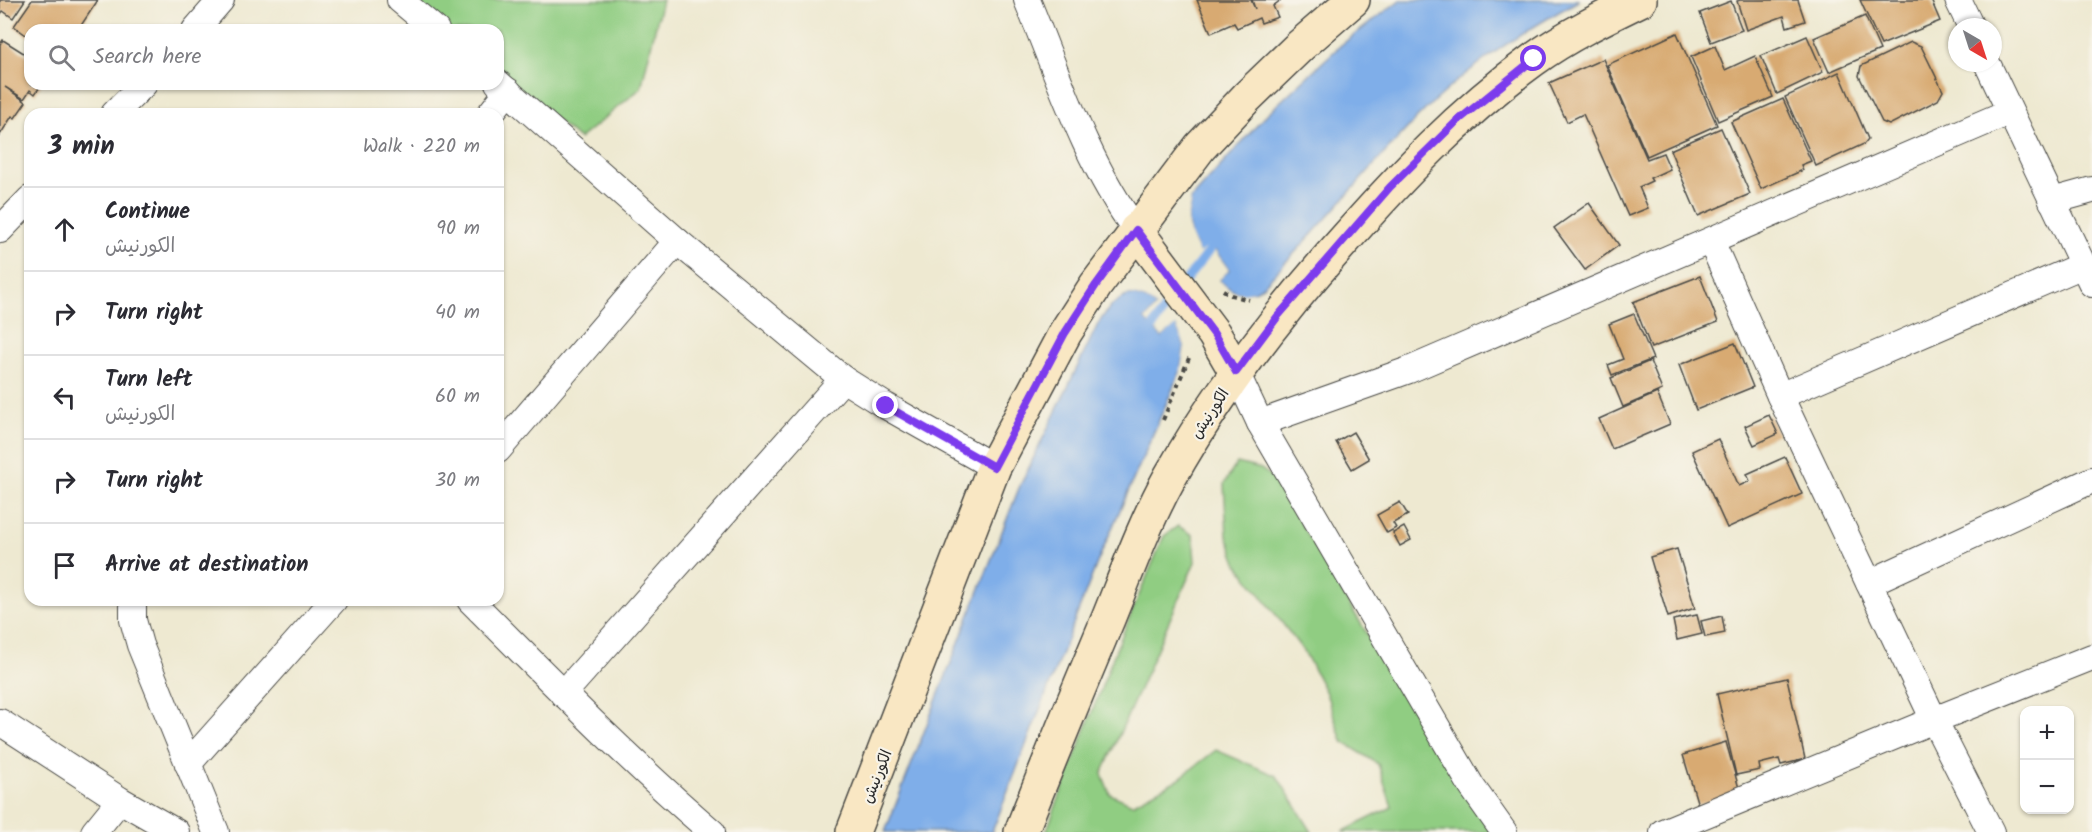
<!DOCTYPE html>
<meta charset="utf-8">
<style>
:root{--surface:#fff;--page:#f2f2f3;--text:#2b2b33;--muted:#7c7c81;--line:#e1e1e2}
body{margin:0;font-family:Kalam,"Playpen Sans Arabic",sans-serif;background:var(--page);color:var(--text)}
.controls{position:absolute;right:18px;bottom:18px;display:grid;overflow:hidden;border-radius:12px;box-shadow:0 2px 4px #0004}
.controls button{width:54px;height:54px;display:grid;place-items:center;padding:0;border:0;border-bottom:2px solid var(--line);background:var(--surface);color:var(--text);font:30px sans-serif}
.compass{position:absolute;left:1948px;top:18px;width:54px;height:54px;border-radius:50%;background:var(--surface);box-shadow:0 2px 4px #0004;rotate:141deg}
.stop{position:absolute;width:18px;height:18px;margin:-14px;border:4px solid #7c3aed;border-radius:50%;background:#fff}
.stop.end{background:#7c3aed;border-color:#fff;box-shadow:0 2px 6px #0008}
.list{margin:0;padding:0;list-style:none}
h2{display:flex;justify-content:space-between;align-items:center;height:78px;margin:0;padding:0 24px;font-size:26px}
h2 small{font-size:20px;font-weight:400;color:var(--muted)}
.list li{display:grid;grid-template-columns:39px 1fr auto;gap:18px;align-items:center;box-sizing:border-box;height:84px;padding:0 24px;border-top:2px solid var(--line)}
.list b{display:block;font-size:22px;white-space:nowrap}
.list p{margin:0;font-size:20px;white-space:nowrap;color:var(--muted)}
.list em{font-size:20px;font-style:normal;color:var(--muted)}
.icon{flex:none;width:33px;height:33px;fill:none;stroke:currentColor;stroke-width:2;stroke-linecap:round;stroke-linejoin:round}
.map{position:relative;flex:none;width:2092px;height:832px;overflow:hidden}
.search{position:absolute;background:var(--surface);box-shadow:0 2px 4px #0004;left:24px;top:24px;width:480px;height:66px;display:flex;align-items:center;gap:15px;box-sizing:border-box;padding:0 21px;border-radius:18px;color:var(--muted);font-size:22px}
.panel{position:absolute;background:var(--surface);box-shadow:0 2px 4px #0004;left:24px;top:108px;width:480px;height:498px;border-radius:18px}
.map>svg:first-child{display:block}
.green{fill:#90cd82;stroke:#5e7c56;stroke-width:1.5}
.water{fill:#7faee9;stroke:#556c8a;stroke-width:1.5}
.pier{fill:#eee9d1}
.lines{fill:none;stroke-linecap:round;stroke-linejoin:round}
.stream{stroke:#7faee9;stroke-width:9}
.building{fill:#d8aa72}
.minor-casing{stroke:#484844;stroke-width:28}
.secondary-casing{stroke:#484844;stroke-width:36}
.path{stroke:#484844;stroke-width:4;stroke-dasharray:4.5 4.5;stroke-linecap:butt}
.minor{stroke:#fff;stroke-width:26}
.secondary{stroke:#f9e7c3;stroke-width:33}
.route{stroke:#7c3aed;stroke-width:8}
.labels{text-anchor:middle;stroke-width:4.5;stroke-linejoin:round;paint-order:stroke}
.street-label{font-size:16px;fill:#2b2b2b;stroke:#f7f3e8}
</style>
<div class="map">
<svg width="2092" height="832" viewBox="0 0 2092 832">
<rect width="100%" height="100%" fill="#f7f3e8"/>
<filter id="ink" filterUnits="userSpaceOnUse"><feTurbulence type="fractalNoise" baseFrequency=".0167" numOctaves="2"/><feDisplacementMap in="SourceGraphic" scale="12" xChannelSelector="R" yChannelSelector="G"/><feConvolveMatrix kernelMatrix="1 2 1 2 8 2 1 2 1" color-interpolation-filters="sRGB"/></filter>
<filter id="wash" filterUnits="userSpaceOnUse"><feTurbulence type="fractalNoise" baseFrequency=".008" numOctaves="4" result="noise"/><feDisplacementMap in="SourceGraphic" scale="24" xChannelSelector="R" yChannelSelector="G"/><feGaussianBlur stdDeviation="1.35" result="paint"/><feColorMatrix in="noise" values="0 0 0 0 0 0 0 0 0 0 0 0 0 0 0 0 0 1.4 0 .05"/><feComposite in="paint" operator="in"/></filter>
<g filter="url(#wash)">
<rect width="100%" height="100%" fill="#eee9d1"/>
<g class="green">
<polygon points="413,0 662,0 641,88 579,139 498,71 498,30 449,30"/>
<polygon points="1237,463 1261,469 1284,485 1301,524 1366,632 1492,832 1342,832 1392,807 1378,764 1342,741 1326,693 1305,653 1238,565 1227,536 1224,484"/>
<polygon points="1178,526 1193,535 1195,562 1102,774 1110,794 1132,804 1177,780 1216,750 1277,776 1312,832 1046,832 1115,652 1164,536"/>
</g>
<g class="water">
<path d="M1400,0h180c-58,32 -116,69 -162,117 -47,49 -89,101 -136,149 -8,7 -17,21 -27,25 -16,6 -25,-1 -36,-11l10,-10 -18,-25 -12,9 -8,-17 -4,-17 4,-21 76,-85 74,-69z"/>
<path d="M1133,295l13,4 10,8 -11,13 17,17 14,-12 9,21 -5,26 -83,191 -105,269h-107l134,-344 79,-164c9,-14 17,-27 35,-29z"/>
</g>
<g class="pier">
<polygon points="1191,199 1187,220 1191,237 1199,253 1210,244 1229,270 1219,280 1231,291 1241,293 1257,291 1253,294 1241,296 1230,294 1216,282 1216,278 1225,270 1210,249 1200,256 1196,255 1188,238 1184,221 1187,205"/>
<polygon points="1134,292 1148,296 1159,305 1158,309 1149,319 1162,333 1174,322 1178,324 1188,346 1184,368 1180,372 1185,346 1176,326 1162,337 1145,320 1156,307 1146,299 1133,295 1124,296 1109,306 1122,293"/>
</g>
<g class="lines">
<polyline class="stream" points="1146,338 1168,303 1219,238"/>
</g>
<g id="blocks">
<g class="building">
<polygon points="0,0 25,0 13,18 3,11 0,15"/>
<polygon points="32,0 98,0 78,30 30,30 30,38 14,26"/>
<polygon points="1197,0 1251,0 1255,9 1252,0 1281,0 1273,6 1278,17 1261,23 1259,18 1237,28 1234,23 1211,33"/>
<polygon points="1740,0 1798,0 1805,21 1787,27 1784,16 1746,30 1737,1"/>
<polygon points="1860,0 1931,0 1940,21 1881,45"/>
<polygon points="1731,1 1742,30 1711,42 1700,13"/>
<polygon points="1865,16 1880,50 1829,72 1814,38"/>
<polygon points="1677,33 1717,125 1647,156 1607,65"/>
<polygon points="1807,36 1823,72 1777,94 1761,56"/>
<polygon points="3,40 30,57 30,84 42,84 35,94 30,90 24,99 5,87 26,102 15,118 12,116 0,135 0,44"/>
<polygon points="1911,42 1921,46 1943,91 1938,100 1889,125 1882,122 1859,76 1861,66"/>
<polygon points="1715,46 1725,70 1755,56 1773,97 1718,121 1691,57"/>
<polygon points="1603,59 1647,159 1663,153 1670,169 1650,178 1652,181 1639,187 1648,208 1628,216 1583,114 1567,122 1549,83"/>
<polygon points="1839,72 1868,139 1864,144 1816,166 1785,97"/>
<polygon points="1783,99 1811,161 1801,165 1803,170 1761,189 1731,122"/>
<polygon points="1721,128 1750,194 1698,216 1670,150"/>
<polygon points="1589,203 1619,245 1585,270 1554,228"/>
<polygon points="1700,276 1718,322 1651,348 1633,302"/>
<polygon points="1634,314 1653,359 1612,375 1608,365 1623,359 1609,324"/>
<polygon points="1735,343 1753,387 1696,410 1679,365"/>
<polygon points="1650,361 1662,390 1623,407 1611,378"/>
<polygon points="1657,393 1670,424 1612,449 1599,419"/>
<polygon points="1769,415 1778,434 1754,445 1745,426"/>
<polygon points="1353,432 1369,459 1352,469 1336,442"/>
<polygon points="1718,439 1739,486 1750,481 1747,474 1785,457 1802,494 1727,528 1692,451"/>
<polygon points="1400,502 1408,515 1393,523 1396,528 1387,533 1377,515"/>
<polygon points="1404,527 1411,540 1400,546 1393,533"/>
<polygon points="1677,549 1695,608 1668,617 1650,557"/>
<polygon points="1697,615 1702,634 1677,640 1673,620"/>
<polygon points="1722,616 1725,633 1705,637 1701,621"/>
<polygon points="1787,678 1805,759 1781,765 1779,759 1759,764 1760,770 1736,775 1717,694"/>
<polygon points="1726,742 1740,792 1698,805 1683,755"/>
</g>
</g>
</g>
<g filter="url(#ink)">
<use href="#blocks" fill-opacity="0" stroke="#484844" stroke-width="1.5"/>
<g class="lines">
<g class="minor-casing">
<g id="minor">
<polyline points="400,0 436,30"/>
<path d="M1027,0c32,78 59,162 109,230"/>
<polyline points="1958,0 1971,27"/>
<polyline points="195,30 221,0"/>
<polyline points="1987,63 2092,284"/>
<polyline points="498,83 677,241 843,379 886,406 994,467"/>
<polyline points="114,114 144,84"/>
<polyline points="490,114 508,91"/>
<polyline points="2052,201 2092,190"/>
<polyline points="0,230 30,199"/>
<polyline points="1711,241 1780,396 1934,720 1991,832"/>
<polyline points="1236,372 1260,423 1472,787 1504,832"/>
<polyline points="1780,396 2083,265"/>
<polyline points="1260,423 1409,370 2009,112"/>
<polyline points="498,450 677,241"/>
<polyline points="1869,583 2092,480"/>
<polyline points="133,600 133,620 140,645 216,832"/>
<path d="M470,600c79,79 157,159 242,232"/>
<polyline points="563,694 843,379"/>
<polyline points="0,722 120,800 176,832"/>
<polyline points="188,764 334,600"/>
<polyline points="94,832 120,800"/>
<polyline points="1663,832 1934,720 2092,657"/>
</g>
</g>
<g class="secondary-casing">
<g id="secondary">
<polyline points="1136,230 1214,334 1236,372"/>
<polyline points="853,832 994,467 1065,333 1096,285 1200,147 1247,97 1300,46 1353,0"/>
<path d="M1021,832c28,-71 57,-142 87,-213 19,-47 37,-97 62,-142 47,-84 106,-160 170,-232 59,-67 120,-132 193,-185 33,-24 70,-42 107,-60"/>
</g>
</g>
<g class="path">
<polyline points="1223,290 1231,295 1249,300"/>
<polyline points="1163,420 1189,358"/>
</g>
<use href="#minor" class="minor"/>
<use href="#secondary" class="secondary"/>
</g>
</g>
<g class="lines" filter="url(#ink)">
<polyline class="route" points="886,406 994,467 1065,333 1096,285 1136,230 1214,334 1236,372 1278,316 1390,187 1455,123 1534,59"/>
</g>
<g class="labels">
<g class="street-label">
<text transform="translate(1209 413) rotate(-57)" y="6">الكورنيش</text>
<text transform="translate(876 776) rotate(-68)" y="6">الكورنيش</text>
</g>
</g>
</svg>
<div class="controls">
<button>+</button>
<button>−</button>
</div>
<svg class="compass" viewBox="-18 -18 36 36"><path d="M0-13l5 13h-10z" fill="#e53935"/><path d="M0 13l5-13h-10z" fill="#7c7c81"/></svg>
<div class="stop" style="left:1534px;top:59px"></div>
<div class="stop end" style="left:886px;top:406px"></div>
<div class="search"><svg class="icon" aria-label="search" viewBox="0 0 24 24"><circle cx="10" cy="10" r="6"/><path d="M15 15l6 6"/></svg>Search here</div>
<section class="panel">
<h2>3 min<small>Walk · 220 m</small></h2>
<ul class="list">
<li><svg class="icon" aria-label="ahead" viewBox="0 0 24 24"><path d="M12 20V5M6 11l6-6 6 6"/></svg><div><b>Continue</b><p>الكورنيش</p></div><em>90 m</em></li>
<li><svg class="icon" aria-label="right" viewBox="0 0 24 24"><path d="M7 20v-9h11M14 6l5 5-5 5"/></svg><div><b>Turn right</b></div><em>40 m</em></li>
<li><svg class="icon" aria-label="left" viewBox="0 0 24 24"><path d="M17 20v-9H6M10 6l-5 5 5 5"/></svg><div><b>Turn left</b><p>الكورنيش</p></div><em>60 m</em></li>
<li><svg class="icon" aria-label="right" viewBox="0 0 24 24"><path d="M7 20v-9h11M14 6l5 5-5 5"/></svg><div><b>Turn right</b></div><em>30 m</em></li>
<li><svg class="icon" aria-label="arrive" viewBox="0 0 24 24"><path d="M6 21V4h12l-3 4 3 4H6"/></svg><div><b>Arrive at destination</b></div></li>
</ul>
</section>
</div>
